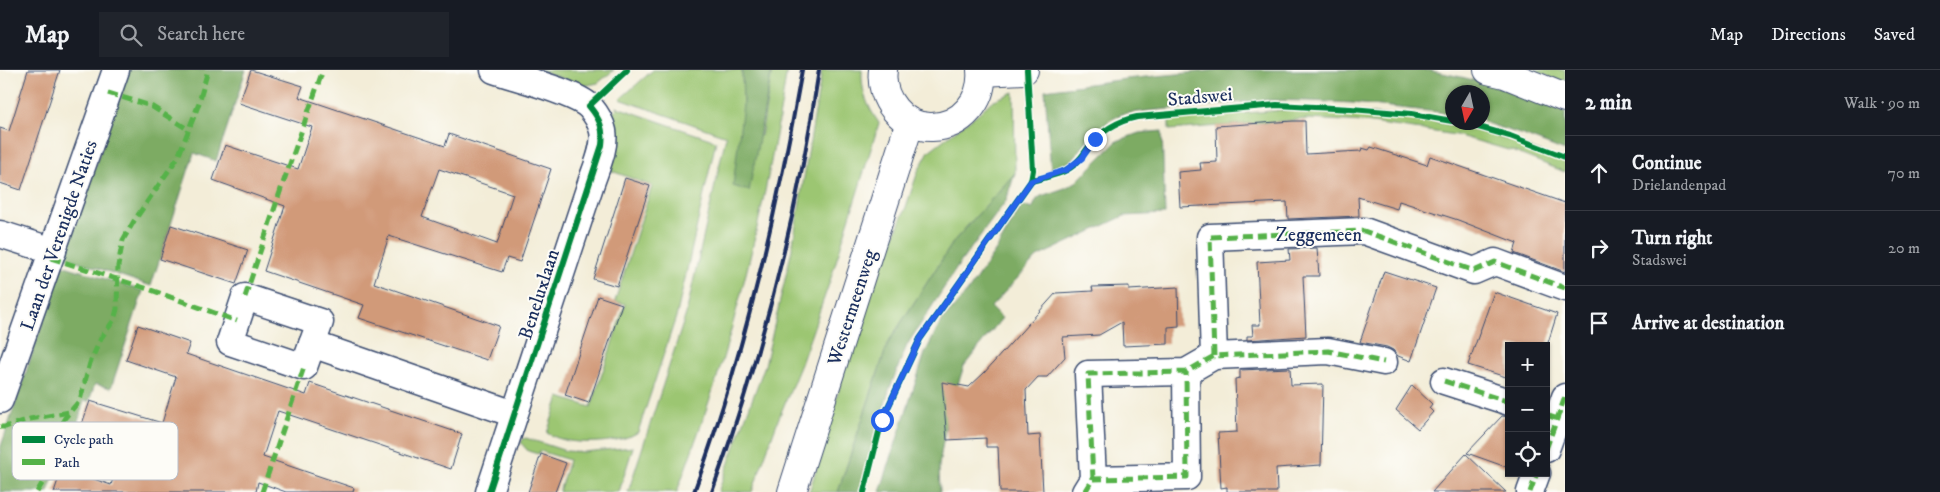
<!DOCTYPE html>
<meta charset="utf-8">
<style>
:root{--surface:#171b24;--page:#20242c;--text:#f1f3f6;--muted:#9ea1a6;--line:#363941}
body{margin:0;font-family:"IM FELL DW Pica",serif;background:var(--page);color:var(--text)}
.controls{position:absolute;right:15px;bottom:15px;display:grid;overflow:hidden;border-radius:0px;box-shadow:0 1px 4px #0004}
.controls button{width:45px;height:45px;display:grid;place-items:center;padding:0;border:0;border-bottom:1px solid var(--line);background:var(--surface);color:var(--text);font:25px sans-serif}
.compass{position:absolute;left:1445px;top:15px;width:45px;height:45px;border-radius:50%;background:var(--surface);box-shadow:0 1px 4px #0004;rotate:189deg}
.stop{position:absolute;width:15px;height:15px;margin:-11px;border:4px solid #2563eb;border-radius:50%;background:#fff}
.stop.end{background:#2563eb;border-color:#fff;box-shadow:0 1px 5px #0008}
.list{margin:0;padding:0;list-style:none}
h2{display:flex;justify-content:space-between;align-items:center;height:65px;margin:0;padding:0 20px;font-size:21px}
h2 small{font-size:16px;font-weight:400;color:var(--muted)}
.list li{display:grid;grid-template-columns:32px 1fr auto;gap:15px;align-items:center;box-sizing:border-box;height:75px;padding:0 20px;border-top:1px solid var(--line)}
.list b{display:block;font-size:19px;white-space:nowrap}
.list p{margin:0;font-size:16px;white-space:nowrap;color:var(--muted)}
.list em{font-size:16px;font-style:normal;color:var(--muted)}
.icon{flex:none;width:28px;height:28px;fill:none;stroke:currentColor;stroke-width:2;stroke-linecap:round;stroke-linejoin:round}
.map{position:relative;flex:none;width:1565px;height:422px;overflow:hidden}
header{display:flex;align-items:center;gap:30px;box-sizing:border-box;height:70px;padding:0 25px;background:var(--surface);border-bottom:1px solid var(--line)}
header strong{font-size:24px}
nav{display:flex;gap:28px;margin-inline-start:auto;font-size:18px}
.search{width:350px;height:45px;background:var(--page);display:flex;align-items:center;gap:12px;box-sizing:border-box;padding:0 18px;border-radius:0px;color:var(--muted);font-size:19px}
main{display:flex}
aside{flex:1;background:var(--surface)}
.map>svg:first-child{display:block}
.green{fill:#9cc672;stroke:#5c7a68}
.forest{fill:#7dab64;stroke:#4c6d61}
.building{fill:#d19a79;fill-rule:evenodd}
.lines{fill:none;stroke-linecap:round;stroke-linejoin:round}
.street-casing{stroke:#3b4c70;stroke-width:29}
.secondary-casing{stroke:#3b4c70;stroke-width:30}
.street{stroke:#fff;stroke-width:26}
.secondary{stroke:#fff;stroke-width:28}
.rail{stroke:#1b2f5e;stroke-width:4}
.quiet{stroke:#55b248;stroke-width:5;stroke-dasharray:10 5;stroke-linecap:butt}
.cycleway-casing{stroke:#fdfcf7;stroke-width:9}
.cycleway{stroke:#00873e;stroke-width:6}
.route{stroke:#2563eb;stroke-width:6}
.labels{text-anchor:middle;stroke-width:4;stroke-linejoin:round;paint-order:stroke}
.street-label{font-size:19px;fill:#1b2f5e;stroke:#fdfcf7}
.key{fill:#fdfcf7;stroke:#b9bec9;stroke-width:1}
.key-label{font-size:14px;fill:#1b2f5e}
</style>
<header>
<strong>Map</strong>
<div class="search"><svg class="icon" aria-label="search" viewBox="0 0 24 24"><circle cx="10" cy="10" r="6"/><path d="M15 15l6 6"/></svg>Search here</div>
<nav><a>Map</a><a>Directions</a><a>Saved</a></nav>
</header>
<main>
<div class="map">
<svg width="1565" height="422" viewBox="0 0 1565 422">
<rect width="100%" height="100%" fill="#fdfcf7"/>
<filter id="ink" filterUnits="userSpaceOnUse"><feTurbulence type="fractalNoise" baseFrequency=".02" numOctaves="2"/><feDisplacementMap in="SourceGraphic" scale="10" xChannelSelector="R" yChannelSelector="G"/><feConvolveMatrix kernelMatrix="1 2 1 2 8 2 1 2 1" color-interpolation-filters="sRGB"/></filter>
<filter id="wash" filterUnits="userSpaceOnUse"><feTurbulence type="fractalNoise" baseFrequency=".0096" numOctaves="4" result="noise"/><feDisplacementMap in="SourceGraphic" scale="20" xChannelSelector="R" yChannelSelector="G"/><feGaussianBlur stdDeviation="1.12" result="paint"/><feColorMatrix in="noise" values="0 0 0 0 0 0 0 0 0 0 0 0 0 0 0 0 0 1.4 0 .05"/><feComposite in="paint" operator="in"/></filter>
<g filter="url(#wash)">
<rect width="100%" height="100%" fill="#f3edd8"/>
<g class="green">
<polygon points="539,0 614,0 598,13 583,16"/>
<path d="M653,0h89l1,34 18,32 11,-66h15c-13,85 -31,170 -54,253 -15,57 -36,113 -56,169h-49l58,-178 40,-178 -106,-37z"/>
<path d="M822,0h40c-1,21 5,36 17,53l-49,158 -29,83 -23,56 -26,72h-34l47,-127 27,-116z"/>
<polygon points="1532,0 1565,0 1565,13"/>
<polygon points="1014,22 1015,103 954,171 888,273 838,422 809,422 824,375 855,259 906,137 918,101 929,81 980,42 992,31"/>
<path d="M617,37l99,34 -39,173 -39,118c-14,11 -60,13 -77,7 -5,-1 -10,-4 -14,-6l12,-36 32,10 34,-103 -10,-3 37,-115 -43,-16c9,-23 12,-36 3,-60l4,2z"/>
<path d="M1285,40c57,1 116,4 171,16 38,8 74,21 109,36v10l-53,-21 -56,-16 -91,-13 -57,-3 -139,11v-11z"/>
<polygon points="526,368 566,381 584,382 633,377 619,422 559,422 569,390 540,381 538,384 528,381 521,373 523,369"/>
</g>
<g class="forest">
<polygon points="127,0 246,0 216,91 194,83 151,216 65,187"/>
<polygon points="742,0 772,0 749,121 733,116 743,34"/>
<path d="M1219,0h207c48,8 94,22 139,42v39l-39,-15 -43,-14 -1,-30h-30v23l-14,-3 -86,-9 -44,-2 -42,-1 -119,11 -25,3 -13,7 -19,16 -16,21 -10,8 -13,6 -6,-82 80,-11z"/>
<polygon points="1162,61 1165,144 1124,146 1037,187 991,237 1002,248 964,296 947,348 939,396 940,422 880,422 925,283 941,252 968,221 996,180 1022,135 1032,139 1037,129 1041,126 1065,118 1076,112 1117,71 1139,63"/>
<polygon points="1015,103 1006,131 960,193 907,275 889,320 860,422 838,422 888,273 954,171"/>
<polygon points="62,195 143,221 111,318 95,314 89,331 84,331 78,352 72,351 48,422 0,422 0,379"/>
</g>
<g id="blocks">
<g class="building">
<polygon points="28,0 60,0 21,120 0,113 0,58 9,61"/>
<path d="M251,0l52,16 -4,11 146,49 4,-12 102,35 -31,93 -13,-4 -5,14 -113,-36 -15,47 125,43 -12,34 -128,-42 5,-13 -100,-34 21,-65 -72,-26 12,-35 73,24 14,-42 -73,-24zM439,99l74,25 -16,50 -75,-27z"/>
<polygon points="1293,51 1305,51 1306,84 1361,81 1362,78 1369,80 1371,77 1427,95 1430,86 1565,133 1565,202 1514,183 1517,173 1458,150 1399,131 1397,139 1358,127 1359,146 1288,149 1287,132 1180,137 1178,102 1201,100 1200,93 1217,92 1216,56"/>
<polygon points="625,108 650,116 617,216 593,209"/>
<polygon points="171,155 248,180 236,214 160,189"/>
<polygon points="1317,178 1319,206 1303,206 1306,266 1247,270 1247,266 1253,266 1252,255 1260,255 1257,192 1290,190 1289,179"/>
<polygon points="1384,201 1436,218 1411,291 1398,286 1393,280 1387,277 1360,272"/>
<polygon points="1129,216 1129,220 1178,217 1179,256 1168,257 1168,274 1123,276 1122,252 1099,265 1063,267 1065,287 1047,307 1038,307 1026,320 1028,366 1040,365 1043,422 1000,422 998,377 986,377 986,368 947,370 942,312 969,317 984,303 1056,223 1093,221 1092,217"/>
<polygon points="1494,222 1557,244 1547,276 1509,276 1509,308 1468,295"/>
<polygon points="598,226 622,234 589,333 565,325"/>
<polygon points="138,255 190,273 186,284 306,325 310,313 462,364 451,399 278,341 263,387 354,418 353,422 286,422 258,412 256,422 54,422 62,398 111,415 125,369 82,354 90,331 162,353 176,307 126,290"/>
<polygon points="1290,298 1291,315 1323,314 1321,395 1276,398 1277,422 1227,422 1227,417 1221,418 1218,363 1237,362 1235,309 1240,308 1240,300"/>
<polygon points="1412,315 1432,334 1429,338 1433,342 1418,359 1396,340"/>
<polygon points="1502,346 1509,347 1509,398 1467,383"/>
<polygon points="541,384 566,393 555,422 528,422"/>
<polygon points="1466,384 1506,422 1432,422"/>
</g>
</g>
</g>
<g filter="url(#ink)">
<use href="#blocks" fill-opacity="0" stroke="#3b4c70" stroke-width="1"/>
<g class="lines">
<g class="street-casing">
<g id="street">
<polyline points="0,164 53,181"/>
<polygon points="245,227 320,252 304,297 230,272"/>
<polyline points="312,274 514,344"/>
<polyline points="1214,286 1210,167 1364,161 1474,201 1495,192 1565,218"/>
<polyline points="1444,311 1509,332"/>
<polyline points="0,330 116,0"/>
<polyline points="1546,379 1565,327"/>
<polyline points="1093,409 1187,407 1186,302"/>
<path d="M489,422l102,-309c5,-15 15,-36 12,-52 -2,-9 -7,-17 -13,-24 -15,-15 -73,-29 -96,-37"/>
<polyline points="1085,422 1093,409 1088,304 1186,302 1214,286 1328,281 1384,292"/>
<polyline points="1530,422 1537,403"/>
</g>
</g>
<g class="secondary-casing">
<g id="secondary">
<path d="M883,0c-4,28 19,58 49,57 30,-1 52,-27 49,-57"/>
<polyline points="1488,0 1505,4 1565,28"/>
<polyline points="982,2 1024,0"/>
<polyline points="792,422 910,52"/>
</g>
</g>
<use href="#street" class="street"/>
<use href="#secondary" class="secondary"/>
<g class="rail">
<path d="M694,422c50,-137 83,-279 108,-422"/>
<path d="M712,422c49,-136 86,-279 107,-422"/>
</g>
<g class="quiet">
<polyline points="108,23 151,36 189,60"/>
<polyline points="51,188 151,220 237,251"/>
<polyline points="245,227 281,119 323,0"/>
<polyline points="1214,286 1210,167 1364,161 1474,201 1495,192 1565,218"/>
<polyline points="1444,311 1509,332"/>
<polyline points="1546,345 1558,349"/>
<polyline points="0,357 5,357 30,349 70,342"/>
<polyline points="1546,379 1565,327"/>
<polyline points="1093,409 1187,407 1186,302"/>
<polyline points="37,422 49,402 64,349 80,330 90,293 101,268 114,250 117,239 118,196 123,170 134,151 178,87 198,36 208,0"/>
<polyline points="262,422 304,297"/>
<polyline points="1085,422 1093,409 1088,304 1186,302 1214,286 1328,281 1384,292"/>
<polyline points="1530,422 1537,403"/>
</g>
<g class="cycleway-casing">
<g id="cycleway">
<polyline points="1461,52 1510,66 1565,87"/>
<path d="M1031,111c15,-4 31,-6 43,-16 6,-5 10,-12 15,-18 13,-17 28,-26 48,-30l140,-12 74,4 61,5 40,7"/>
<path d="M489,422l113,-347c2,-16 -2,-26 -13,-39l38,-36"/>
<polyline points="864,422 882,350 920,269 1031,111 1033,100 1027,0"/>
</g>
</g>
<use href="#cycleway" class="cycleway"/>
</g>
</g>
<g class="lines" filter="url(#ink)">
<polyline class="route" points="882,350 920,269 1031,111 1066,100 1082,88 1095,69"/>
</g>
<g class="labels">
<g class="street-label">
<text transform="translate(1200 26) rotate(-5)" y="7">Stadswei</text>
<text x="1319" y="171">Zeggemeen</text>
<text transform="translate(58 165) rotate(-71)" y="7">Laan der Verenigde Naties</text>
<text transform="translate(538 224) rotate(-72)" y="7">Beneluxlaan</text>
<text transform="translate(851 237) rotate(-72)" y="7">Westermeenweg</text>
</g>
</g>
<rect x="12" y="352" width="166" height="58" rx="8" class="key"/>
<rect x="22" y="366" width="23" height="7" fill="#00873e"/>
<rect x="22" y="389" width="23" height="6" fill="#55b248"/>
<g class="key-label">
<text x="54" y="374">Cycle path</text>
<text x="54" y="397">Path</text>
</g>
</svg>
<div class="controls">
<button>+</button>
<button>−</button>
<button><svg class="icon" aria-label="locate" viewBox="0 0 24 24"><circle cx="12" cy="12" r="6"/><path d="M12 2v4M12 18v4M2 12h4M18 12h4"/></svg></button>
</div>
<svg class="compass" viewBox="-18 -18 36 36"><path d="M0-13l5 13h-10z" fill="#e53935"/><path d="M0 13l5-13h-10z" fill="#9ea1a6"/></svg>
<div class="stop" style="left:882px;top:350px"></div>
<div class="stop end" style="left:1095px;top:69px"></div>
</div>
<aside>
<h2>2 min<small>Walk · 90 m</small></h2>
<ul class="list">
<li><svg class="icon" aria-label="ahead" viewBox="0 0 24 24"><path d="M12 20V5M6 11l6-6 6 6"/></svg><div><b>Continue</b><p>Drielandenpad</p></div><em>70 m</em></li>
<li><svg class="icon" aria-label="right" viewBox="0 0 24 24"><path d="M7 20v-9h11M14 6l5 5-5 5"/></svg><div><b>Turn right</b><p>Stadswei</p></div><em>20 m</em></li>
<li><svg class="icon" aria-label="arrive" viewBox="0 0 24 24"><path d="M6 21V4h12l-3 4 3 4H6"/></svg><div><b>Arrive at destination</b></div></li>
</ul>
</aside>
</main>
